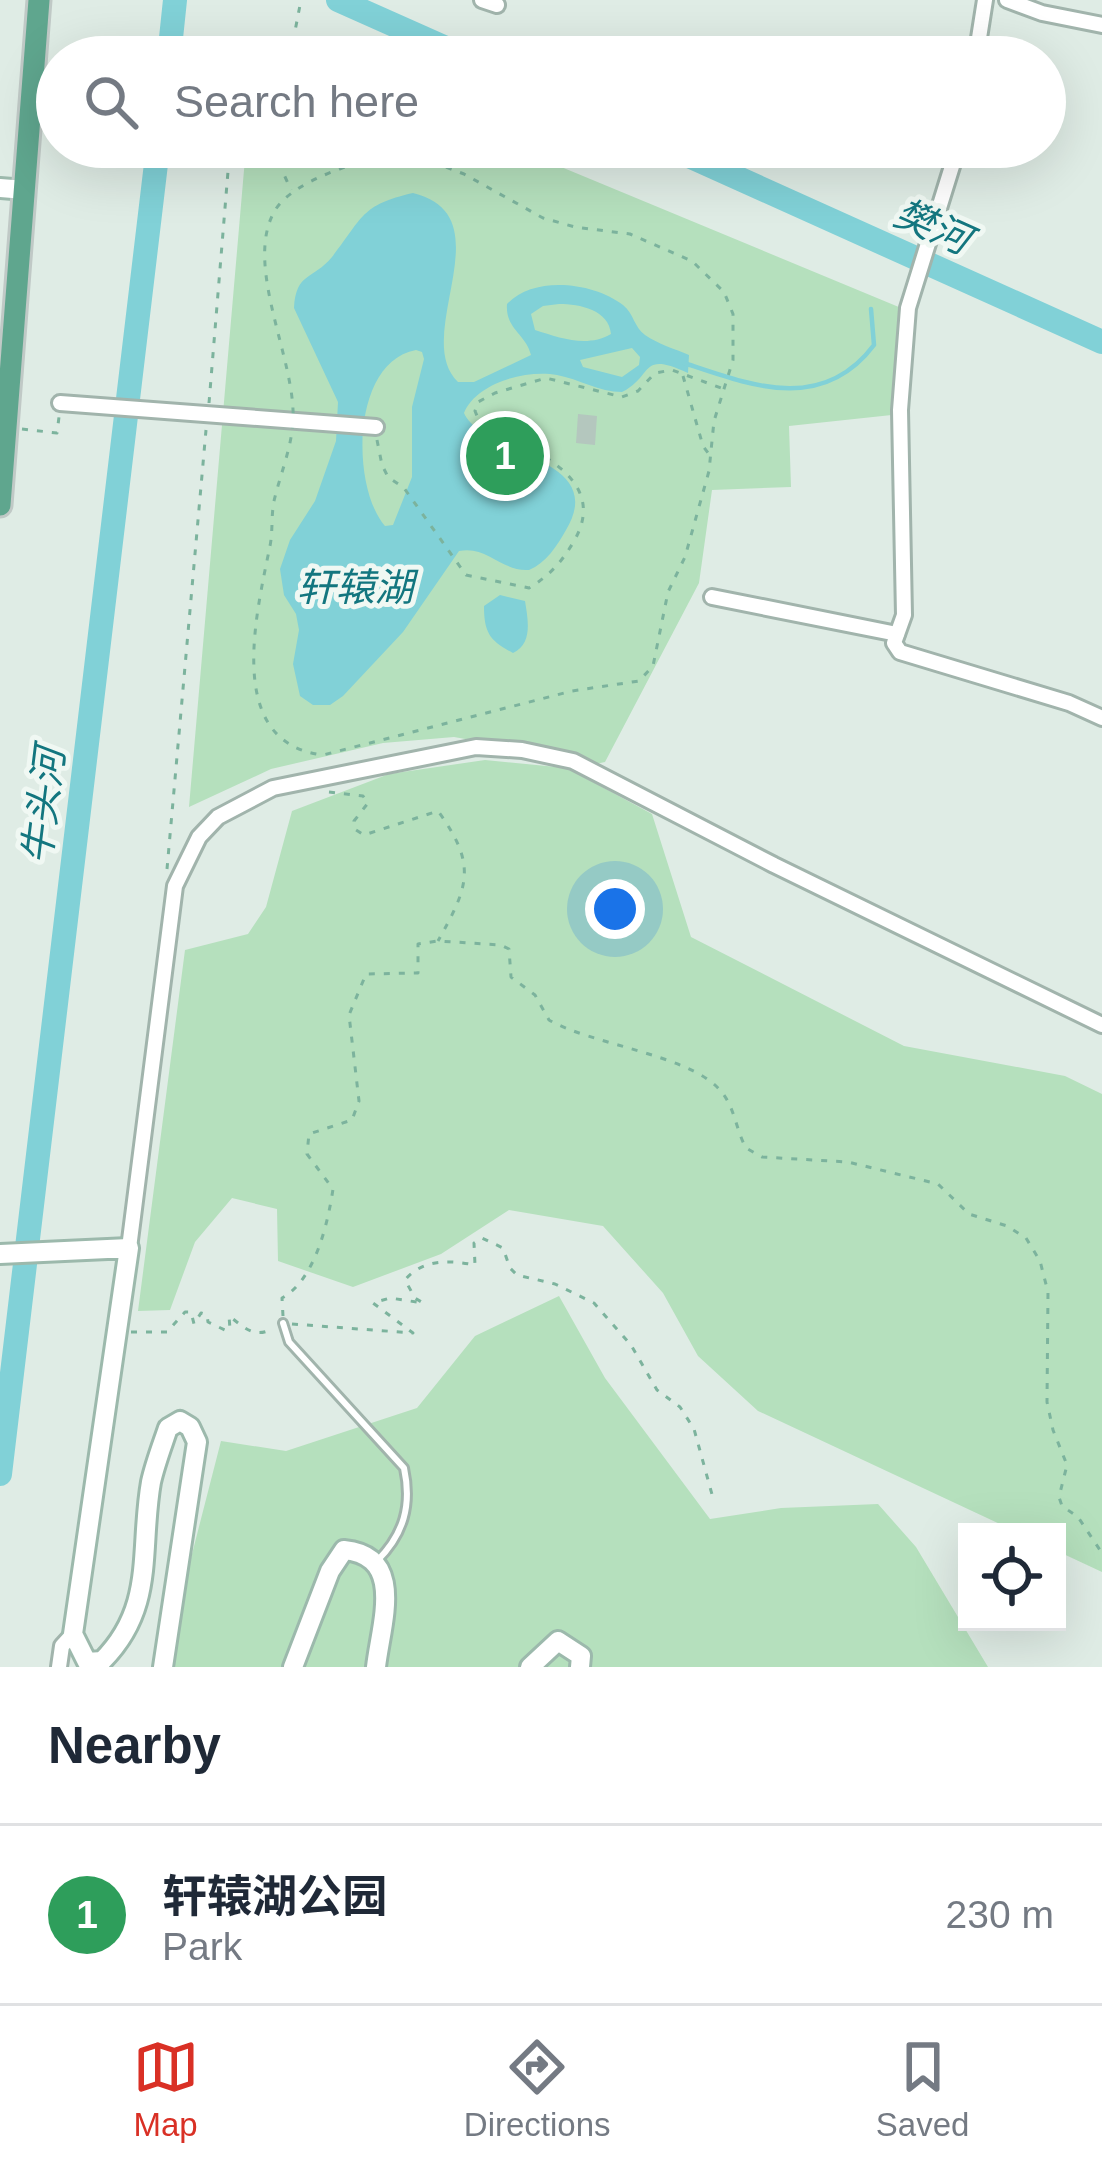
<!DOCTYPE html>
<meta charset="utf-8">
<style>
:root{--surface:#fff;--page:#f6f6f7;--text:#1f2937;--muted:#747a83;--line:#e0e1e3;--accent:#d93025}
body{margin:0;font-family:Arial,"Noto Sans SC",sans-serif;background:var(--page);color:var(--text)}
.controls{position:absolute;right:36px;bottom:36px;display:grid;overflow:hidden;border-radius:0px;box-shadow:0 12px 48px #0002}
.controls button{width:108px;height:108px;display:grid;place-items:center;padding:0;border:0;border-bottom:3px solid var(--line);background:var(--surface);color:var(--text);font:60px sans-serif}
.you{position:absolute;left:615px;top:909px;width:42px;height:42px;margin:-30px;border:9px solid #fff;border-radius:50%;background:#1a73e8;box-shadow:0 0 0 18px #1a73e833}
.badge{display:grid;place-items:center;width:78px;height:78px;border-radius:50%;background:var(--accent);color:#fff;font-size:39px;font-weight:700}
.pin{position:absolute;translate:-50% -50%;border:6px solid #fff;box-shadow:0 3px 12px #0006}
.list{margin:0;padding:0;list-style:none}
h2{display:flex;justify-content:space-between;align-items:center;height:156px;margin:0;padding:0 48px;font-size:51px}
h2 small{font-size:39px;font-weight:400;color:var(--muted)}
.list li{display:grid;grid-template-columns:78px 1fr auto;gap:36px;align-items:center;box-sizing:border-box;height:180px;padding:0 48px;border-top:3px solid var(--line)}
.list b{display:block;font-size:45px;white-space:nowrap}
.list p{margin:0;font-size:39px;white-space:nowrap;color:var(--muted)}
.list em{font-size:39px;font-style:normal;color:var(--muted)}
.icon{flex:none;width:66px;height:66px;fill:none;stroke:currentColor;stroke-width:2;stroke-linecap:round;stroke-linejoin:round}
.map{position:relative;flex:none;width:1102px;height:1667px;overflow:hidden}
.search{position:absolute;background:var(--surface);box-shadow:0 12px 48px #0002;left:36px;right:36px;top:36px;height:132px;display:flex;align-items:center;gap:30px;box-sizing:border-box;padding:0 42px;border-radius:66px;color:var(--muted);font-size:45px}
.sheet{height:336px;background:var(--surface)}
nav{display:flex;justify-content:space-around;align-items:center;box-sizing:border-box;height:168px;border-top:3px solid var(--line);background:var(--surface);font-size:33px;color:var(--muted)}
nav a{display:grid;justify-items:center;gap:6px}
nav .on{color:var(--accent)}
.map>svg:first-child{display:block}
.green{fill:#b5e0bd}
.water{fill:#81d1d7;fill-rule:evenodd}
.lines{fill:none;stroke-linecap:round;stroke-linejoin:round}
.stream{stroke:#81d1d7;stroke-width:4.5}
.river{stroke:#81d1d7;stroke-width:24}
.building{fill:#b4c7be}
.lane-casing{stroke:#a1b4ac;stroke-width:12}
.street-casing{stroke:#a1b4ac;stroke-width:20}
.secondary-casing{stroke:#9cb9ac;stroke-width:24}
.primary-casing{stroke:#c0c9c6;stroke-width:27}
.path{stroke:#7cb39d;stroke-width:3;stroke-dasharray:6 9;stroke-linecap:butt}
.lane{stroke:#fff;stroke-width:6}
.street{stroke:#fff;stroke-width:14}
.secondary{stroke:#fff;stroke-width:18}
.primary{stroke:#5fa68e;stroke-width:21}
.labels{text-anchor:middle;stroke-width:10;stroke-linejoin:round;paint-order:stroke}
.water-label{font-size:39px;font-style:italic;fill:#13767f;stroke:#f0f8f3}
</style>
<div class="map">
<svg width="1102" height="1667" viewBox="0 0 1102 1667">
<rect width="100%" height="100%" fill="#dfece5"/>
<g class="green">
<polygon points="246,147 513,147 906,310 901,414 789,426 791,487 712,490 699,583 605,762 581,767 554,755 454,737 383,743 271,769 189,807"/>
<polygon points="485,760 567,768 652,814 691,937 904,1046 1065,1076 1102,1094 1102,1572 1057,1551 1057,1532 1017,1532 758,1411 698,1356 663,1293 603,1226 509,1210 441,1254 353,1287 278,1261 277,1209 232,1198 195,1242 170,1310 138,1311 185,950 248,934 266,907 292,811 389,774"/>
<polygon points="559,1296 605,1378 710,1519 781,1508 878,1504 916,1547 988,1667 163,1667 221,1441 286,1451 417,1408 475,1336"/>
</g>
<g class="water">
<path d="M413,193c94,23 -3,143 45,189h16l57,-27c-5,-21 -26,-26 -24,-51 26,-29 87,-22 116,1 11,9 11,22 22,30 13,9 30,14 44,20l-1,18c-49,-23 -34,3 -66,19 -23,0 -43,-13 -65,-17 -30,-6 -81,8 -93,38 19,43 146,43 102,117 -9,16 -20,33 -37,40 -27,2 -42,-25 -70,-19l-56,81 -60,64 -13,9h-17l-13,-9 -7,-32 6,-34 -3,-16 -12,-19 -4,-26 10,-29 25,-39 21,-60 2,-39 -44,-94c2,-36 19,-28 38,-51 31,-39 28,-52 81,-64zM559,304c21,0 50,6 52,30 -24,14 -51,4 -76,-4l-4,-16 12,-8zM632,348l8,9 -1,8 -17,12 -39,-10 -3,-7zM416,350l6,2 2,7 -12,48v70l-19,48 -8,1c-34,-39 -34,-164 31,-176z"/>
<path d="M500,595l25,6c3,19 8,43 -12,52 -23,-12 -29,-20 -29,-47z"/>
</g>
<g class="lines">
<path class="stream" d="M684,363c66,22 138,51 190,-18l-3,-36"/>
<g class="river">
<polyline points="338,0 466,57"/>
<polyline points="169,57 175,0"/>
<polyline points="669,147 1102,342"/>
<polyline points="0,1474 158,147"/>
</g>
</g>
<polygon class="building" points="578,414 597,416 595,445 576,443"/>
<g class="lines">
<g class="lane-casing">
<path id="lane" d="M283,1323l6,19 115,126c8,37 0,66 -27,93"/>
</g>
<g class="street-casing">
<g id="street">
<polyline points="482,0 497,5"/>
<polyline points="1007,0 1042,13 1102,25"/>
<polyline points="976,57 985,0"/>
<polyline points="958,147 908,308 900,410 904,615 894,643 900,652 1069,703 1102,718"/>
<polyline points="60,403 376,427"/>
<polyline points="712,597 897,634"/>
<polyline points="129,1248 175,886 199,837 218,817 273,788 476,747 522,750 573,761 774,865 1102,1025"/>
<polyline points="59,1667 62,1646 73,1634"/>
</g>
</g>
<g class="secondary-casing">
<g id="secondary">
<polyline points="0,188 25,190"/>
<path d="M0,1254l129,-6 -56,386 14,28 15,-1c54,-54 37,-111 49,-179 4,-18 11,-36 17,-54l12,-7 10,6 7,15 -34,225"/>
<path d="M293,1667l37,-96 14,-21c62,6 37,73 32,117"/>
<polyline points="530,1667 558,1641 581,1656 580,1667"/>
</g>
</g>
<g class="primary-casing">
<polyline id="primary" points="0,505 39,0"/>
</g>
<g class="path">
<polyline points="290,57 301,0"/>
<polyline points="280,147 282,170 291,190"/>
<path d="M404,151l60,23 79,44 32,9 55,7 62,27 32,31 9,22v46l-19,61 -5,50 -24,86 -17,35 -15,74 -14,15 -67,10 -249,64c-99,-12 -67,-140 -53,-209 3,-15 1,-30 4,-45 6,-26 18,-54 19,-81 3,-60 -49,-153 -19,-208 19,-34 93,-53 130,-61z"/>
<polyline points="683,376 703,446 711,457"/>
<polyline points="209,403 230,147"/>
<polyline points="22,429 57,433 59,417"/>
<path d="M377,440l5,25 6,12 16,11 62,87 63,13c20,-12 33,-26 45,-47 37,-63 -44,-95 -91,-111l-8,-19 3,-9 17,-9 51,-15 76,19 16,-6 17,-18 17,-3 49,18"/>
<path d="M329,792l34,4 5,7 -14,18 2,9 8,5 74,-24c40,55 30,76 0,130"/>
<polyline points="167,869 206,430"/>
<path d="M283,1316l-1,-18c33,-18 46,-75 51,-109l-26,-35 2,-20 43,-14 7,-19 -10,-86 17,-41 52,-1v-29l20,-3 63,4 8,4 2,28 24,18 14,25c44,25 136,34 169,68 17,17 17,40 28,60l16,9 86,5 90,22 31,30 38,12 19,12 14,23 8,31 -1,110 6,28 14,35 -8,32 3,9 16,11 24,36"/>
<path d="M292,1324l121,9 -40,-30 17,-5 33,5 -8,-5 -10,-18c17,-21 45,-20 70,-15l-1,-22 8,-5 21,10 7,20 7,7 38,9 39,19 37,42 26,45 23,17 14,22 19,69"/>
<path d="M131,1332h36l18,-20h6l3,12 7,-11 6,2 1,7 17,8 5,-1 -1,-13c14,10 24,23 43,13"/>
</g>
<use href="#lane" class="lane"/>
<use href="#street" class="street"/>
<use href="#secondary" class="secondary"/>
<use href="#primary" class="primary"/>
</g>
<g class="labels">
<g class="water-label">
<text transform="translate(933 226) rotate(24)" y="14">樊河</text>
<text x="355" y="601">轩辕湖</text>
<text transform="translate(43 806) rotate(-83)" y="14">牛头河</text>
</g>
</g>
</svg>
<div class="controls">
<button><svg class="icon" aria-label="locate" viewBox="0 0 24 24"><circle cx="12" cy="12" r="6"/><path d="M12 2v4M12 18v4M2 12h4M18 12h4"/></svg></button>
</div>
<div class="you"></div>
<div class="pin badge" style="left:505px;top:456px;background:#2e9e5b">1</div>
<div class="search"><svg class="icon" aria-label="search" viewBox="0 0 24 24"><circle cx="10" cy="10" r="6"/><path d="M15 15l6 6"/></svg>Search here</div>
</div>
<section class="sheet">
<h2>Nearby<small></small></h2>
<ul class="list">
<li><span class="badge" style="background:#2e9e5b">1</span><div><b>轩辕湖公园</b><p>Park</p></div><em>230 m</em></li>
</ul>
</section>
<nav>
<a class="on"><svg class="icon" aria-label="map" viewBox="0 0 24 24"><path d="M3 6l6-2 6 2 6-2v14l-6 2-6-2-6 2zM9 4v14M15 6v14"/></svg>Map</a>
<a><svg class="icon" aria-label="directions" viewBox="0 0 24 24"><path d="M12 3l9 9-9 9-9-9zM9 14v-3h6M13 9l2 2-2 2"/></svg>Directions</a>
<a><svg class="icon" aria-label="saved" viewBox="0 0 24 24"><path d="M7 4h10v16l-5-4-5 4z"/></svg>Saved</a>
</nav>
